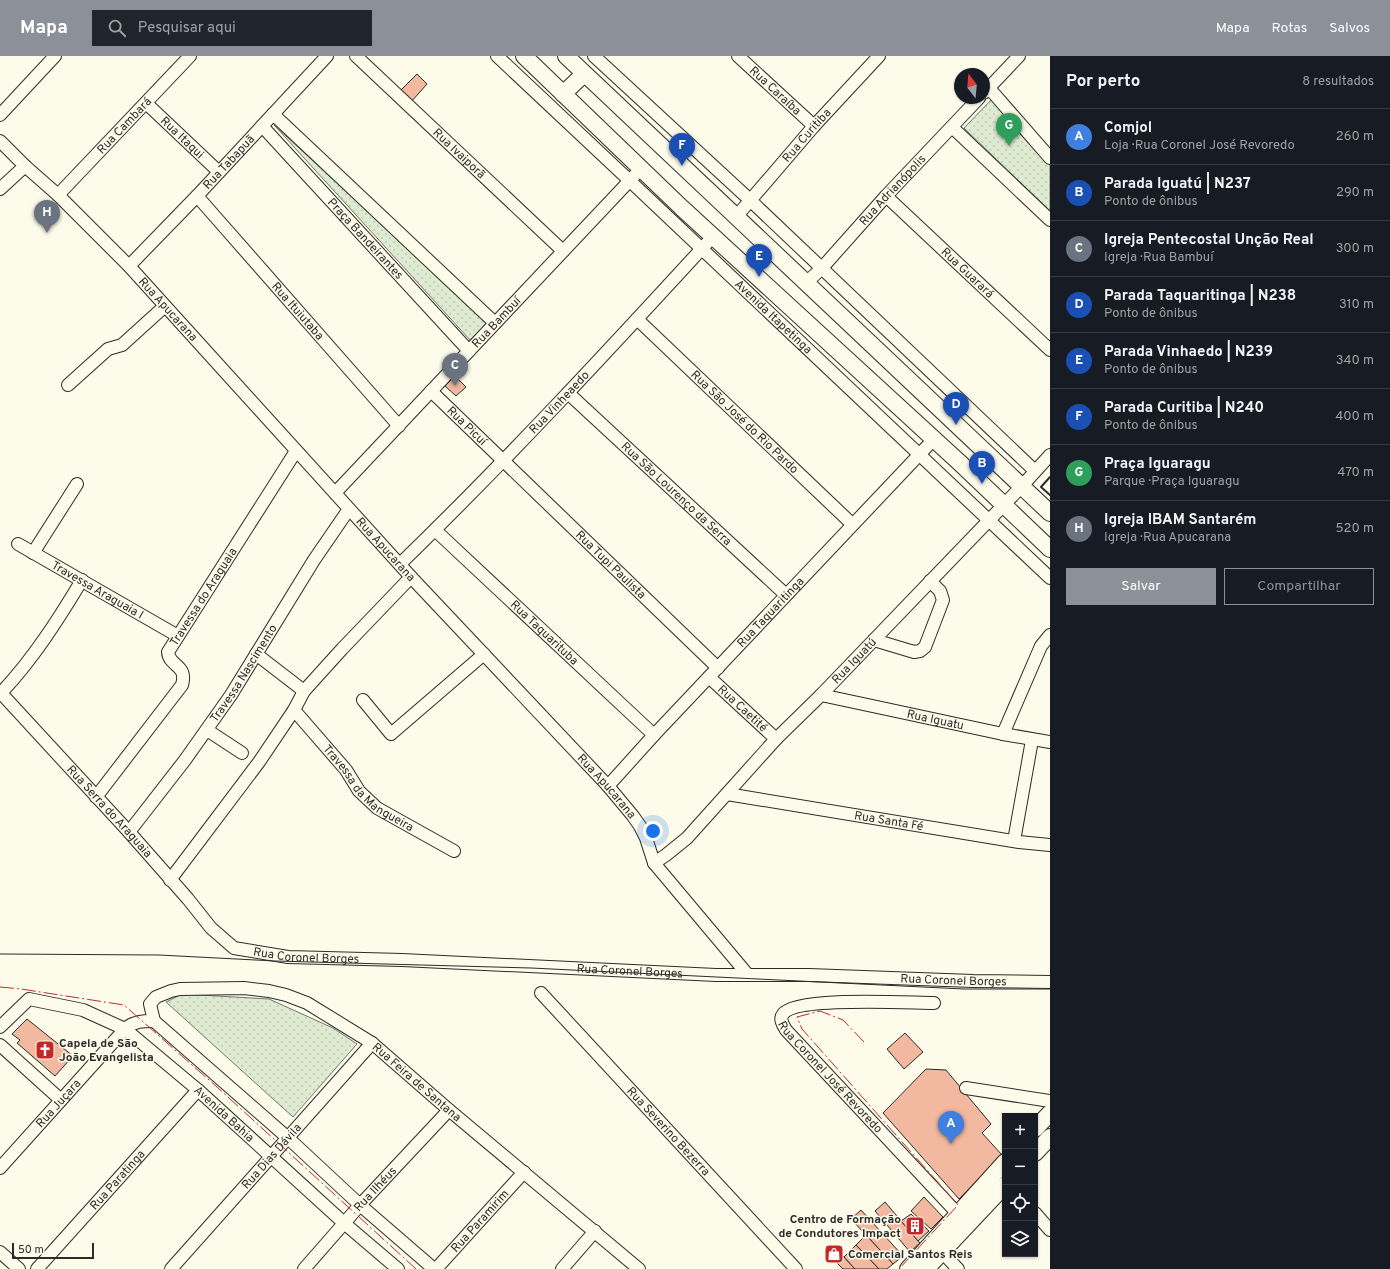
<!DOCTYPE html>
<html lang="pt">
<meta charset="utf-8">
<style>
:root{--surface:#171b24;--page:#20242c;--text:#f1f3f6;--muted:#9ea1a6;--line:#363941;--accent:#8c9099}
body{margin:0;font-family:Overpass,sans-serif;background:var(--page);color:var(--text)}
.controls{position:absolute;right:12px;bottom:12px;display:grid;overflow:hidden;border-radius:0px;box-shadow:0 1px 3px #0004}
.controls button{width:36px;height:36px;display:grid;place-items:center;padding:0;border:0;border-bottom:1px solid var(--line);background:var(--surface);color:var(--text);font:20px sans-serif}
.compass{position:absolute;left:954px;top:12px;width:36px;height:36px;border-radius:50%;background:var(--surface);box-shadow:0 1px 3px #0004;rotate:344deg}
.scale{position:absolute;left:12px;bottom:10px;width:82px;box-sizing:border-box;padding-left:4px;border:2px solid #2b2b2b;border-top:0;font-size:11px;line-height:14px;white-space:nowrap;color:#2b2b2b;-webkit-text-stroke:3px #fdfbea;paint-order:stroke}
.you{position:absolute;left:653px;top:775px;width:14px;height:14px;margin:-10px;border:3px solid #fff;border-radius:50%;background:#1a73e8;box-shadow:0 0 0 6px #1a73e833}
.badge{display:grid;place-items:center;width:26px;height:26px;border-radius:50%;background:var(--accent);color:#fff;font-size:13px;font-weight:700}
.pin{position:absolute;translate:-50% -33px;filter:drop-shadow(0 1px 2px #0008)}
.pin::after{content:'';position:absolute;top:21px;width:14px;height:12px;background:inherit;clip-path:polygon(0 0,100% 0,50% 100%)}
.list{margin:0;padding:0;list-style:none}
h2{display:flex;justify-content:space-between;align-items:center;height:52px;margin:0;padding:0 16px;font-size:17px}
h2 small{font-size:13px;font-weight:400;color:var(--muted)}
.list li{display:grid;grid-template-columns:26px 1fr auto;gap:12px;align-items:center;box-sizing:border-box;height:56px;padding:0 16px;border-top:1px solid var(--line)}
.list b{display:block;font-size:15px;white-space:nowrap}
.list p{margin:0;font-size:13px;white-space:nowrap;color:var(--muted)}
.list em{font-size:13px;font-style:normal;color:var(--muted)}
.actions{display:flex;gap:8px;padding:12px 16px}
.actions a{flex:1;padding:9px 0;border:1px solid var(--accent);border-radius:0px;text-align:center;font-size:14px;color:var(--accent)}
.actions .main{background:var(--accent);color:#fff}
.icon{flex:none;width:22px;height:22px;fill:none;stroke:currentColor;stroke-width:2;stroke-linecap:round;stroke-linejoin:round}
.map{position:relative;flex:none;width:1050px;height:1213px;overflow:hidden}
header{display:flex;align-items:center;gap:24px;box-sizing:border-box;height:56px;padding:0 20px;background:var(--accent);color:#fff}
header strong{font-size:19px}
nav{display:flex;gap:22px;margin-inline-start:auto;font-size:14px}
.search{width:280px;height:36px;background:var(--page);display:flex;align-items:center;gap:10px;box-sizing:border-box;padding:0 14px;border-radius:0px;color:var(--muted);font-size:15px}
main{display:flex}
aside{flex:1;background:var(--surface)}
.map>svg:first-child{display:block}
.park{fill:url(#park-dots);stroke:#74746e}
.building{fill:#f2b8a0;stroke:#2b2b2b}
.lines{fill:none;stroke-linecap:round;stroke-linejoin:round}
.minor-casing{stroke:#2b2b2b;stroke-width:14}
.major-casing{stroke:#2b2b2b;stroke-width:18}
.minor{stroke:#fdfbea;stroke-width:12}
.major{stroke:#fdfbea;stroke-width:16}
.tram{stroke:#2b2b2b;stroke-width:1}
.wall{stroke:#2b2b2b;stroke-width:2}
.power{stroke:#c62828;stroke-width:1;stroke-dasharray:14 3 2 3;stroke-linecap:butt}
.labels{text-anchor:middle;stroke-width:3;stroke-linejoin:round;paint-order:stroke}
.street-label{font-size:12px;fill:#2b2b2b;stroke:#fdfbea}
.poi-label{font-size:12px;font-weight:bold;fill:#2b2b2b;stroke:#fdfbea;text-anchor:start}
</style>
<header>
<strong>Mapa</strong>
<div class="search"><svg class="icon" aria-label="search" viewBox="0 0 24 24"><circle cx="10" cy="10" r="6"/><path d="M15 15l6 6"/></svg>Pesquisar aqui</div>
<nav><a>Mapa</a><a>Rotas</a><a>Salvos</a></nav>
</header>
<main>
<div class="map">
<svg width="1050" height="1213" viewBox="0 0 1050 1213">
<defs>
<pattern id="park-dots" width="8" height="8" patternUnits="userSpaceOnUse"><rect width="8" height="8" fill="#deebd1"/><path d="M2 2h.1M6 6h.1" fill="none" stroke="#bfcab4" stroke-width="1.8" stroke-linecap="round"/></pattern>
</defs>
<rect width="100%" height="100%" fill="#fdfbea"/>
<g class="park">
<polygon points="993,42 1050,108 1050,155 964,72"/>
<polygon points="274,69 488,266 470,284"/>
<polygon points="182,938 269,943 333,972 357,988 293,1061 166,946"/>
</g>
<g class="building">
<polygon points="417,18 427,28 411,46 400,35"/>
<polygon points="455,320 466,331 456,340 445,330"/>
<polygon points="27,963 73,1000 55,1020 17,987 20,984 12,978"/>
<polygon points="905,977 923,996 904,1013 887,993"/>
<polygon points="926,1013 946,1014 991,1068 982,1077 1002,1099 959,1143 883,1057"/>
<polygon points="924,1141 943,1161 931,1173 911,1155"/>
<polygon points="885,1146 920,1187 910,1196 875,1155"/>
<polygon points="861,1154 903,1200 893,1208 851,1163"/>
<polygon points="911,1158 929,1175 918,1185 901,1165"/>
<polygon points="866,1179 893,1208 887,1213 879,1213 856,1189"/>
<polygon points="832,1189 844,1201 855,1213 843,1213 825,1195"/>
<polygon points="856,1189 879,1213 855,1213 844,1201"/>
</g>
<g class="lines">
<g class="minor-casing">
<g id="minor">
<path id="s1" d="M356,0l207,195"/>
<path id="s2" d="M497,0l133,125 420,397"/>
<polyline points="594,0 750,144 1035,415"/>
<path id="s3" d="M738,0l76,70"/>
<polyline points="989,32 1050,102"/>
<polyline points="984,37 1019,0"/>
<path id="s4" d="M146,47l73,69"/>
<polyline points="273,58 495,267"/>
<polyline points="0,59 55,0"/>
<path id="s5" d="M262,70l207,225"/>
<polyline points="952,71 1050,164"/>
<path id="s6" d="M0,85l25,25 33,29 71,71 282,311 197,209 25,30 7,10 6,12 8,25 94,112"/>
<polyline points="0,133 25,110"/>
<path id="s7" d="M58,139l132,-139"/>
<path id="s8" d="M197,140l202,230"/>
<path id="s9" d="M886,140l164,154"/>
<path id="s10" d="M736,161l78,-91 65,-70"/>
<path id="s11" d="M129,210l68,-70 130,-140"/>
<path id="s12" d="M806,227l15,-14 65,-73 93,-98"/>
<path id="s13" d="M637,263l215,205"/>
<polyline points="68,329 108,293 122,289 165,250"/>
<path id="s14" d="M431,335l287,277"/>
<path id="s15" d="M568,337l218,202"/>
<path id="s16" d="M335,437l300,-318"/>
<path id="s17" d="M435,474l219,205"/>
<path id="s18" d="M18,488l160,92"/>
<polyline points="33,497 77,428"/>
<path id="s19" d="M400,508c106,-103 207,-212 307,-321"/>
<polyline points="874,584 914,596 920,595 925,591 943,544 940,535 930,525"/>
<polyline points="256,598 304,635"/>
<path id="s20" d="M709,621l67,62"/>
<path id="s21" d="M0,636l129,140 59,67 23,29 23,20 54,9 114,3 314,15h93l164,6 77,1"/>
<path d="M1,637c32,-34 57,-73 81,-113"/>
<path id="s22" d="M821,639l182,39 47,8"/>
<polyline points="363,644 391,678 484,598"/>
<path id="s23" d="M294,654l52,60 13,21 18,17 77,43"/>
<polyline points="207,674 242,697"/>
<polyline points="1003,678 1041,590 1050,579"/>
<path id="s24" d="M608,730l46,-51 280,-296"/>
<path id="s25" d="M727,738l292,48 31,3"/>
<path id="s26" d="M96,741l86,-112c6,-21 -13,-18 -14,-33l128,-201"/>
<path id="s27" d="M129,776l56,-72 46,-65 83,-135 35,-51"/>
<polyline points="1014,785 1032,684"/>
<path id="s28" d="M654,807l12,-8 21,-17 89,-99 45,-44 201,-209 28,-31"/>
<polyline points="170,824 259,706 294,654 304,635 342,593 411,521"/>
<path id="s29" d="M541,937l255,276"/>
<path id="s30" d="M934,947c-25,0 -138,-7 -151,11 -4,5 0,11 3,16l172,184"/>
<path id="s31" d="M154,965l-4,-17 6,-7 15,-6 9,-2 64,-1 25,3 17,4 21,8 65,40 77,67 190,159"/>
<polyline points="154,965 288,1082 360,1149 434,1213"/>
<path id="s32" d="M0,971l29,-28 54,11 42,19 73,61 146,133 54,46"/>
<polyline points="0,989 61,1044"/>
<polyline points="966,1032 1050,1045"/>
<path id="s33" d="M0,1112l125,-139c9,-8 18,-8 29,-8"/>
<polyline points="1035,1157 1050,1174"/>
<polyline points="0,1196 19,1213"/>
<polyline points="942,1196 958,1213"/>
<path id="s34" d="M37,1213l161,-179"/>
<path id="s35" d="M171,1213l201,-226"/>
<path id="s36" d="M304,1213l56,-64 89,-95"/>
<path id="s37" d="M436,1213l88,-97"/>
<polyline points="562,1213 595,1175"/>
</g>
</g>
<g class="major-casing">
<g id="major">
<polyline points="524,0 682,152 960,407 1050,493"/>
<polyline points="566,0 1050,457"/>
<polyline points="563,38 584,18"/>
<polyline points="1035,1073 1050,1057"/>
<polyline points="1035,1097 1050,1081"/>
<polyline points="908,1213 1005,1106"/>
<polyline points="926,1213 1005,1129"/>
</g>
</g>
<use href="#minor" class="minor"/>
<use href="#major" class="major"/>
<polyline class="tram" points="0,898 159,899 275,905 531,912 964,933 1050,933"/>
<polyline class="wall" points="1050,421 1041,431 1050,439"/>
<g class="power">
<polyline points="0,931 21,933 124,949 217,1031 416,1213"/>
<polyline points="864,986 843,964 820,955 797,961 802,973 958,1149 899,1213"/>
</g>
</g>
<defs>
<g id="church-square" transform="scale(1)"><rect x="-9" y="-9" width="18" height="18" rx="4" fill="#c62828" stroke="#fdfbea"/><path d="M-1.2-6h2.4v3.5h3.3v2.4h-3.3V6h-2.4V-.1h-3.3v-2.4h3.3Z" fill="#fff"/></g>
<g id="building-square" transform="scale(1)"><rect x="-9" y="-9" width="18" height="18" rx="4" fill="#c62828" stroke="#fdfbea"/><path d="M-4-6H4V6H1V3H-1V6H-4ZM-2.5-4.3h1.7v1.8h-1.7ZM.8-4.3h1.7v1.8H.8ZM-2.5-1h1.7V.8h-1.7ZM.8-1h1.7V.8H.8Z" fill="#fff"/></g>
<g id="shop-square" transform="scale(1)"><rect x="-9" y="-9" width="18" height="18" rx="4" fill="#c62828" stroke="#fdfbea"/><path d="M-5-2.5h2.3a2.7 3.5 0 0 1 5.4 0H5L5.5 6h-11ZM-1.5-2.5h3a1.5 2.3 0 0 0-3 0Z" fill="#fff"/></g>
</defs>
<g fill-rule="evenodd">
<use href="#church-square" x="45" y="994"/>
<use href="#building-square" x="915" y="1170"/>
<use href="#shop-square" x="834" y="1198"/>
</g>
<g class="labels">
<g class="street-label">
<text dy="4" stroke="none"><textPath href="#s3" startOffset="51">Rua Caraíba</textPath></text>
<text dy="4" stroke="none"><textPath href="#s7" startOffset="96">Rua Cambará</textPath></text>
<text dy="4" stroke="none"><textPath href="#s10" startOffset="108">Rua Curitiba</textPath></text>
<text dy="4" stroke="none"><textPath href="#s4" startOffset="50">Rua Itaqui</textPath></text>
<text dy="4" stroke="none"><textPath href="#s1" startOffset="142">Rua Ivaiporã</textPath></text>
<text dy="4" stroke="none"><textPath href="#s11" startOffset="144">Rua Tabapuã</textPath></text>
<text dy="4" stroke="none"><textPath href="#s12" startOffset="127">Rua Adrianópolis</textPath></text>
<text dy="4" stroke="none"><textPath href="#s5" startOffset="153">Praça Bandeirantes</textPath></text>
<text dy="4" stroke="none"><textPath href="#s9" startOffset="112">Rua Guarará</textPath></text>
<text dy="4" stroke="none"><textPath href="#s6" startOffset="238">Rua Apucarana</textPath></text>
<text dy="4" stroke="none"><textPath href="#s8" startOffset="153">Rua Ituiutaba</textPath></text>
<text dy="4" stroke="none"><textPath href="#s2" startOffset="380">Avenida Itapetinga</textPath></text>
<text dy="4" stroke="none"><textPath href="#s16" startOffset="235">Rua Bambuí</textPath></text>
<text dy="4" stroke="none"><textPath href="#s19" startOffset="227">Rua Vinheaedo</textPath></text>
<text dy="4" stroke="none"><textPath href="#s13" startOffset="149">Rua São José do Rio Pardo</textPath></text>
<text dy="4" stroke="none"><textPath href="#s14" startOffset="50">Rua Picuí</textPath></text>
<text dy="4" stroke="none"><textPath href="#s15" startOffset="148">Rua São Lourenço da Serra</textPath></text>
<text dy="4" stroke="none"><textPath href="#s6" startOffset="562">Rua Apucarana</textPath></text>
<text dy="4" stroke="none"><textPath href="#s14" startOffset="250">Rua Tupi Paulista</textPath></text>
<text dy="4" stroke="none"><textPath href="#s18" startOffset="92">Travessa Araguaia I</textPath></text>
<text dy="4" stroke="none"><textPath href="#s26" startOffset="245">Travessa do Araguaia</textPath></text>
<text dy="4" stroke="none"><textPath href="#s24" startOffset="238">Rua Taquaritinga</textPath></text>
<text dy="4" stroke="none"><textPath href="#s17" startOffset="150">Rua Taquarituba</textPath></text>
<text dy="4" stroke="none"><textPath href="#s28" startOffset="285">Rua Iguatú</textPath></text>
<text dy="4" stroke="none"><textPath href="#s27" startOffset="196">Travessa Nascimento</textPath></text>
<text dy="4" stroke="none"><textPath href="#s20" startOffset="46">Rua Caetité</textPath></text>
<text dy="4" stroke="none"><textPath href="#s22" startOffset="117">Rua Iguatu</textPath></text>
<text dy="4" stroke="none"><textPath href="#s23" startOffset="109">Travessa da Mangueira</textPath></text>
<text dy="4" stroke="none"><textPath href="#s6" startOffset="886">Rua Apucarana</textPath></text>
<text dy="4" stroke="none"><textPath href="#s21" startOffset="162">Rua Serra do Araguaia</textPath></text>
<text dy="4" stroke="none"><textPath href="#s25" startOffset="164">Rua Santa Fé</textPath></text>
<text dy="4" stroke="none"><textPath href="#s21" startOffset="420">Rua Coronel Borges</textPath></text>
<text dy="4" stroke="none"><textPath href="#s21" startOffset="744">Rua Coronel Borges</textPath></text>
<text dy="4" stroke="none"><textPath href="#s21" startOffset="1068">Rua Coronel Borges</textPath></text>
<text dy="4" stroke="none"><textPath href="#s30" startOffset="235">Rua Coronel José Revoredo</textPath></text>
<text dy="4" stroke="none"><textPath href="#s31" startOffset="317">Rua Feira de Santana</textPath></text>
<text dy="4" stroke="none"><textPath href="#s33" startOffset="87">Rua Juçara</textPath></text>
<text dy="4" stroke="none"><textPath href="#s32" startOffset="272">Avenida Bahia</textPath></text>
<text dy="4" stroke="none"><textPath href="#s29" startOffset="188">Rua Severino Bezerra</textPath></text>
<text dy="4" stroke="none"><textPath href="#s35" startOffset="151">Rua Dias Dávila</textPath></text>
<text dy="4" stroke="none"><textPath href="#s34" startOffset="120">Rua Paratinga</textPath></text>
<text dy="4" stroke="none"><textPath href="#s36" startOffset="107">Rua Ilhéus</textPath></text>
<text dy="4" stroke="none"><textPath href="#s37" startOffset="65">Rua Paramirim</textPath></text>
</g>
<g class="poi-label">
<text x="59" y="991">Capela de São<tspan x="59" dy="14">João Evangelista</tspan></text>
<text x="901" y="1167" text-anchor="end">Centro de Formação<tspan x="901" dy="14">de Condutores Impact</tspan></text>
<text x="848" y="1202">Comercial Santos Reis</text>
</g>
</g>
</svg>
<div class="controls">
<button>+</button>
<button>−</button>
<button><svg class="icon" aria-label="locate" viewBox="0 0 24 24"><circle cx="12" cy="12" r="6"/><path d="M12 2v4M12 18v4M2 12h4M18 12h4"/></svg></button>
<button><svg class="icon" aria-label="layers" viewBox="0 0 24 24"><path d="M12 4l9 5-9 5-9-5zM3 14l9 5 9-5"/></svg></button>
</div>
<svg class="compass" viewBox="-18 -18 36 36"><path d="M0-13l5 13h-10z" fill="#e53935"/><path d="M0 13l5-13h-10z" fill="#9ea1a6"/></svg>
<div class="scale">50 m</div>
<div class="you"></div>
<div class="pin badge" style="left:951px;top:1088px;background:#3f7fe0">A</div>
<div class="pin badge" style="left:982px;top:428px;background:#1a4fb4">B</div>
<div class="pin badge" style="left:455px;top:330px;background:#6b7280">C</div>
<div class="pin badge" style="left:956px;top:369px;background:#1a4fb4">D</div>
<div class="pin badge" style="left:759px;top:221px;background:#1a4fb4">E</div>
<div class="pin badge" style="left:682px;top:110px;background:#1a4fb4">F</div>
<div class="pin badge" style="left:1009px;top:90px;background:#2e9e5b">G</div>
<div class="pin badge" style="left:47px;top:177px;background:#6b7280">H</div>
</div>
<aside>
<h2>Por perto<small>8 resultados</small></h2>
<ul class="list">
<li><span class="badge" style="background:#3f7fe0">A</span><div><b>Comjol</b><p>Loja · Rua Coronel José Revoredo</p></div><em>260 m</em></li>
<li><span class="badge" style="background:#1a4fb4">B</span><div><b>Parada Iguatú | N237</b><p>Ponto de ônibus</p></div><em>290 m</em></li>
<li><span class="badge" style="background:#6b7280">C</span><div><b>Igreja Pentecostal Unção Real</b><p>Igreja · Rua Bambuí</p></div><em>300 m</em></li>
<li><span class="badge" style="background:#1a4fb4">D</span><div><b>Parada Taquaritinga | N238</b><p>Ponto de ônibus</p></div><em>310 m</em></li>
<li><span class="badge" style="background:#1a4fb4">E</span><div><b>Parada Vinhaedo | N239</b><p>Ponto de ônibus</p></div><em>340 m</em></li>
<li><span class="badge" style="background:#1a4fb4">F</span><div><b>Parada Curitiba | N240</b><p>Ponto de ônibus</p></div><em>400 m</em></li>
<li><span class="badge" style="background:#2e9e5b">G</span><div><b>Praça Iguaragu</b><p>Parque · Praça Iguaragu</p></div><em>470 m</em></li>
<li><span class="badge" style="background:#6b7280">H</span><div><b>Igreja IBAM Santarém</b><p>Igreja · Rua Apucarana</p></div><em>520 m</em></li>
</ul>
<div class="actions"><a class="main">Salvar</a><a>Compartilhar</a></div>
</aside>
</main>
